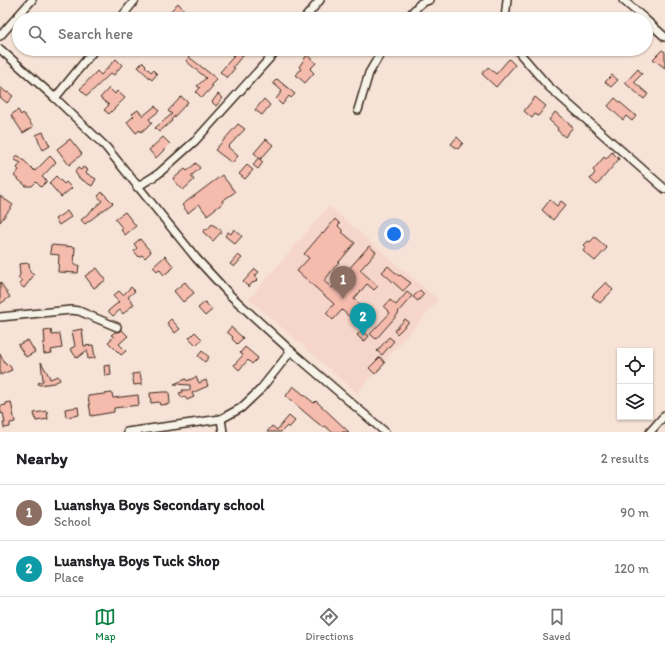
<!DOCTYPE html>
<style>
:root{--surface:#fff;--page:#f6f6f6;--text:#202124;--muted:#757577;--line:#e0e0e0;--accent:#0b8043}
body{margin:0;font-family:Itim,sans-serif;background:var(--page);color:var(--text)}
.controls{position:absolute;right:12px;bottom:12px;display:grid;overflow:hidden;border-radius:0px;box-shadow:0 1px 3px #0004}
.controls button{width:36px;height:36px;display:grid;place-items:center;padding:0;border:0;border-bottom:1px solid var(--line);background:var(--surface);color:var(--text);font:20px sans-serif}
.you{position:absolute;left:394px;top:234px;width:14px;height:14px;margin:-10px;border:3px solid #fff;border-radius:50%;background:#1a73e8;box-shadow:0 0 0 6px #1a73e833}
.badge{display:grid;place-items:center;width:26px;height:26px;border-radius:50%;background:var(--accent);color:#fff;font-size:13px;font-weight:700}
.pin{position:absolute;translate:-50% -33px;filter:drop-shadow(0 1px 2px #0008)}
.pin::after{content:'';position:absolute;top:21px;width:14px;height:12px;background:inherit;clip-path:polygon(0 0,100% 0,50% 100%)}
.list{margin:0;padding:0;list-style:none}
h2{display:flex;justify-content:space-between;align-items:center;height:52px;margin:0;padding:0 16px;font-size:17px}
h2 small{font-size:13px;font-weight:400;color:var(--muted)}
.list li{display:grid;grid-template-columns:26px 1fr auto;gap:12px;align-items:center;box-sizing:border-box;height:56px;padding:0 16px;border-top:1px solid var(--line)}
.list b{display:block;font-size:15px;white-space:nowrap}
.list p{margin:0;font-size:13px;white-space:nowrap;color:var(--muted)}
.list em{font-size:13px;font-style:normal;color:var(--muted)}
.icon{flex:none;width:22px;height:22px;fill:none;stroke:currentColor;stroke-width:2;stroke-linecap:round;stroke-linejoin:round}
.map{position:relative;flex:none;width:665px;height:432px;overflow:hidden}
.search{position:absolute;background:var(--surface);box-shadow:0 1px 3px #0004;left:12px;right:12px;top:12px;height:44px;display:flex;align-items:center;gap:10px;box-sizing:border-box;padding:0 14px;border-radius:22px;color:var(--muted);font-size:15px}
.sheet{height:164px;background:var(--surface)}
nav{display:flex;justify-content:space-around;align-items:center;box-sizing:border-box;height:56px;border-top:1px solid var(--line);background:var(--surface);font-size:11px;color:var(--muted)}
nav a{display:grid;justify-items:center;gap:2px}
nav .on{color:var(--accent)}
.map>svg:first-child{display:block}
.built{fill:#f6d6ca}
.building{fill:#f5bbad;stroke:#3b2a1e}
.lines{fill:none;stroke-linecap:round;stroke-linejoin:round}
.street-casing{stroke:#3b2a1e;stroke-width:10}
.street{stroke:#f7f3e8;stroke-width:7}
</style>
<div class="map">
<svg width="665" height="432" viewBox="0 0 665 432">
<rect width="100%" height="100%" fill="#f6e2d6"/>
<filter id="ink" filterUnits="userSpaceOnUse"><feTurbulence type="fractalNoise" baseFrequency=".025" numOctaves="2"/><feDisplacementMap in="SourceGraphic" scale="8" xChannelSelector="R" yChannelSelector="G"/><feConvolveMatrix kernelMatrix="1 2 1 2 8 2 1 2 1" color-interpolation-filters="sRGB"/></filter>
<g filter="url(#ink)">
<polygon class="built" points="329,206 438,300 357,393 249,299"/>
<g class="building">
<polygon points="178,3 184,10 175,19 173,19 168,14"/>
<polygon points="238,49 248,49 233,67 235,68 227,78 220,72 234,56 233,55"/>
<polygon points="662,50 665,52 665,68 653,59"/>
<polygon points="307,55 316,63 310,69 314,73 305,83 296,75 301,69 299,67"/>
<polygon points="189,57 217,79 211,85 213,86 202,98 196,92 200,88 197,86 206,78 186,61"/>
<polygon points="116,59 122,65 114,75 111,73 87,96 80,89 97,71 101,75"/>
<polygon points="509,59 515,65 496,87 482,74 488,67 496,74"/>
<polygon points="143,62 146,65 145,66 151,72 153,70 157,74 152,80 138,67"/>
<polygon points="638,69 642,74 634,82 648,94 644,99 625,83"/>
<polygon points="612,75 618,80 611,87 605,82"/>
<polygon points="277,79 295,94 291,98 289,96 282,105 276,99 282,91 273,83"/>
<polygon points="0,87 7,93 8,92 13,96 7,103 0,97"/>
<polygon points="109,88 115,94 117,91 125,98 109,114 104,110 109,105 100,98"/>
<polygon points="218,94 223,98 216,106 212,102"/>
<polygon points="181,97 188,102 171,120 172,121 159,132 155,128 172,114 168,111"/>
<polygon points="535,97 546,106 538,116 535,114 532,118 524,111"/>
<polygon points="615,98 636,116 632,121 626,116 623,120 608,106"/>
<polygon points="264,99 270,105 262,115 255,110"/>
<polygon points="155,106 159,111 149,119 152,123 141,132 140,130 136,133 127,122 134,116 132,114 138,110 143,116"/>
<polygon points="18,110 21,115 23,113 33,127 23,133 11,115"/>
<polygon points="555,112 573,127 565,137 557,130 558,128 549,120"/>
<polygon points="238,124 245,129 228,147 238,156 232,163 215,150"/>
<polygon points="43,132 50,146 43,150 36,135"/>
<polygon points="163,137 170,144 156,158 149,150"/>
<polygon points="457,137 463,143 458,149 451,144"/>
<polygon points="70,139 82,154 69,165 57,149"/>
<polygon points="266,139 273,145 261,159 254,153"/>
<polygon points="612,152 619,159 597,185 590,179 595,173 593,170 604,157 606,159"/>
<polygon points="15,156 19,156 35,171 50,156 56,162 42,177 47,181 41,187 36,182 32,186 26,186 14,176 19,170 17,168 21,163 15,160"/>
<polygon points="258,158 263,162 258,169 253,165"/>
<polygon points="196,163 200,168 191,176 194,180 183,190 173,179 185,169 187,171"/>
<polygon points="247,165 253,170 245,179 239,174"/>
<polygon points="83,167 88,170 86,173 96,179 92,186 79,178 75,172 78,168 81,170"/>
<polygon points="222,175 235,192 222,201 223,203 207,215 199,204 188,213 182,205"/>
<polygon points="56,176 64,184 66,182 72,188 61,197 49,183"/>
<polygon points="102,192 113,203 85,224 81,220 102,201 98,196"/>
<polygon points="0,196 13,205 0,222"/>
<polygon points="550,200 557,206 561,201 566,205 553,220 542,210"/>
<polygon points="67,211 71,217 59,225 55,219"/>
<polygon points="125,212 136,226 125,235 121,230 123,229 115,219"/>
<polygon points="335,219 340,224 338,226 343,231 342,232 355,243 334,268 324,281 332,288 369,246 376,252 360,270 378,286 374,290 367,284 354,299 371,315 361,327 342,310 333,320 326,313 334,304 297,271 309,258 304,254 322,233 323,234"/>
<polygon points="212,224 222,231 213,241 203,232 206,228 207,230"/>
<polygon points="234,229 242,236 235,244 225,236 228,232 231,234"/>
<polygon points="595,237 607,248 595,261 583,251 586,247 584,245 588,241 590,242"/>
<polygon points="140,239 151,252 145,258 142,255 139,257 134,251 137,248 134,244"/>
<polygon points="51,245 75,247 74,265 79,265 78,273 58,272 59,255 50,254"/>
<polygon points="238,255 242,258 234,267 230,264"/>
<polygon points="165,256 174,267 164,275 159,269 157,271 153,267"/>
<polygon points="29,263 30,272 34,275 24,288 19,284 22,281 18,278 20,275 19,264"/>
<polygon points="388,266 399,276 400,275 411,283 403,291 382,272"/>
<polygon points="97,268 106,280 94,288 85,276"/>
<polygon points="255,269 259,272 255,276 258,279 254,283 253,282 249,287 243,282"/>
<polygon points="0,282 10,297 0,304"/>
<polygon points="185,282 194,293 183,302 174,291"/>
<polygon points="606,282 613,290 600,303 592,296"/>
<polygon points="131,287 135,291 128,297 134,304 123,314 120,310 113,316 108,311 119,302 113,296 119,291 123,295"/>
<polygon points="420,290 424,294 418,301 413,297"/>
<polygon points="407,292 412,296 398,312 399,313 376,339 370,334 390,313 384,307 390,300 396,305"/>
<polygon points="205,302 212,310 205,316 198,308"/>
<polygon points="171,319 180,329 175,333 167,323"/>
<polygon points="405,319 409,322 397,334 394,331"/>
<polygon points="231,327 243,338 237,344 232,339 233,337 227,332"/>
<polygon points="82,329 84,346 93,345 95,358 88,359 87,350 77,358 70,349 75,346 72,331"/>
<polygon points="51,330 52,335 60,334 62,348 51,350 52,353 44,354 43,343 45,343 44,331"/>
<polygon points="122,330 128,336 119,344 126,351 121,355 108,342 114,337 111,335 115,332 119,332"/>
<polygon points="362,330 369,336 364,342 357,335"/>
<polygon points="195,332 202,339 196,345 189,338"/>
<polygon points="389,337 394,341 382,355 377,351"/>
<polygon points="28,340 35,352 26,357 18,345"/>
<polygon points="245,347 258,358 252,364 248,360 239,370 234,365 243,355 240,353"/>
<polygon points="202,351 209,357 205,362 198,356"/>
<polygon points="0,354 6,365 9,364 12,370 0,375"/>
<polygon points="380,357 385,363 375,374 369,368"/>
<polygon points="41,362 49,376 50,379 58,376 60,380 54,383 39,385 38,383 43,381 43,380"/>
<polygon points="110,365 111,375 105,376 104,366"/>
<polygon points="140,373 142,384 134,385 132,374"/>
<polygon points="196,377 199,383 206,380 208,386 192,393 194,397 187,400 185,397 182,398 179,393 183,392 182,390 190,390 190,385 174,384 186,379 187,381"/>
<polygon points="293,386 314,403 316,401 349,432 332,432 325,426 323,427 315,421 286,396"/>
<polygon points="163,392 169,392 170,404 160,405 159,402 151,403 150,393"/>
<polygon points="112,393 113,398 138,395 139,405 114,408 114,412 91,416 88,396"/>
<polygon points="11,402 15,422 10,423 10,427 4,428 3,423 5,423 3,413 1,414 0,406 6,405 6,403"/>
<polygon points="78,407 79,415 66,417 65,409"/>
<polygon points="47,411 48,419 36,421 34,413"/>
<polygon points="289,416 295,421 289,428 287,426 281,432 267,432 272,426 277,430"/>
</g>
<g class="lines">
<g class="street-casing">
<g id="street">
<polyline points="623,0 645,19"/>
<polyline points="120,19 135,0"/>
<polyline points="304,19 320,0"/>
<polyline points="373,19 379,19"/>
<polyline points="406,19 421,3 429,0"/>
<polyline points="505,19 507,0"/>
<polyline points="646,20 665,37"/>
<polyline points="0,36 32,0"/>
<polyline points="0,49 55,98 106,147 196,258 231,296 291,351 385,432"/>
<polyline points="516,49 548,86 665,189"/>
<polyline points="55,98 95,49"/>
<polyline points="358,110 369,73 383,49"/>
<polyline points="137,187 158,174 195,141 278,49"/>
<polyline points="0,317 71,310 79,311 117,327"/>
<polyline points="221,419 223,432"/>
<polyline points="127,432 221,419 241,408 260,390 291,351"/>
<polyline points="650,432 665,415"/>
</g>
</g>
<use href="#street" class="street"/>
</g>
</g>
</svg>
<div class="controls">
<button><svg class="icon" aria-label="locate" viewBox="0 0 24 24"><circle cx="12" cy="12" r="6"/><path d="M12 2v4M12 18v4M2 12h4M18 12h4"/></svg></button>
<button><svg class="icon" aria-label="layers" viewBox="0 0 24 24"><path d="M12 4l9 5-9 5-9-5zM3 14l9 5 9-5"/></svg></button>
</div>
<div class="you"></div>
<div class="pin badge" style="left:343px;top:299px;background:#8d6e63">1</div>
<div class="pin badge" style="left:363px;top:336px;background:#0f9aa8">2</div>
<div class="search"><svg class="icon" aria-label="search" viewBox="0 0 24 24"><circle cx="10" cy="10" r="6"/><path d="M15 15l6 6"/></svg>Search here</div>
</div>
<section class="sheet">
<h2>Nearby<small>2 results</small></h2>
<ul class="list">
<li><span class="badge" style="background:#8d6e63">1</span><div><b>Luanshya Boys Secondary school</b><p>School</p></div><em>90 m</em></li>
<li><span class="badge" style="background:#0f9aa8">2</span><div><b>Luanshya Boys Tuck Shop</b><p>Place</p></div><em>120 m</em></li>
</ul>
</section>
<nav>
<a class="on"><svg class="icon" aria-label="map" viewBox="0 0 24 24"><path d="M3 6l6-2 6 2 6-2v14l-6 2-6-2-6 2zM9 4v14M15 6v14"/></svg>Map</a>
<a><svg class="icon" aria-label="directions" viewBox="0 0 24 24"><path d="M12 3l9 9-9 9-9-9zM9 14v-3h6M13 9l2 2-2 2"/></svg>Directions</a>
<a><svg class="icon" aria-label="saved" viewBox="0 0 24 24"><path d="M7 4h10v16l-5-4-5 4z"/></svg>Saved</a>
</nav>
